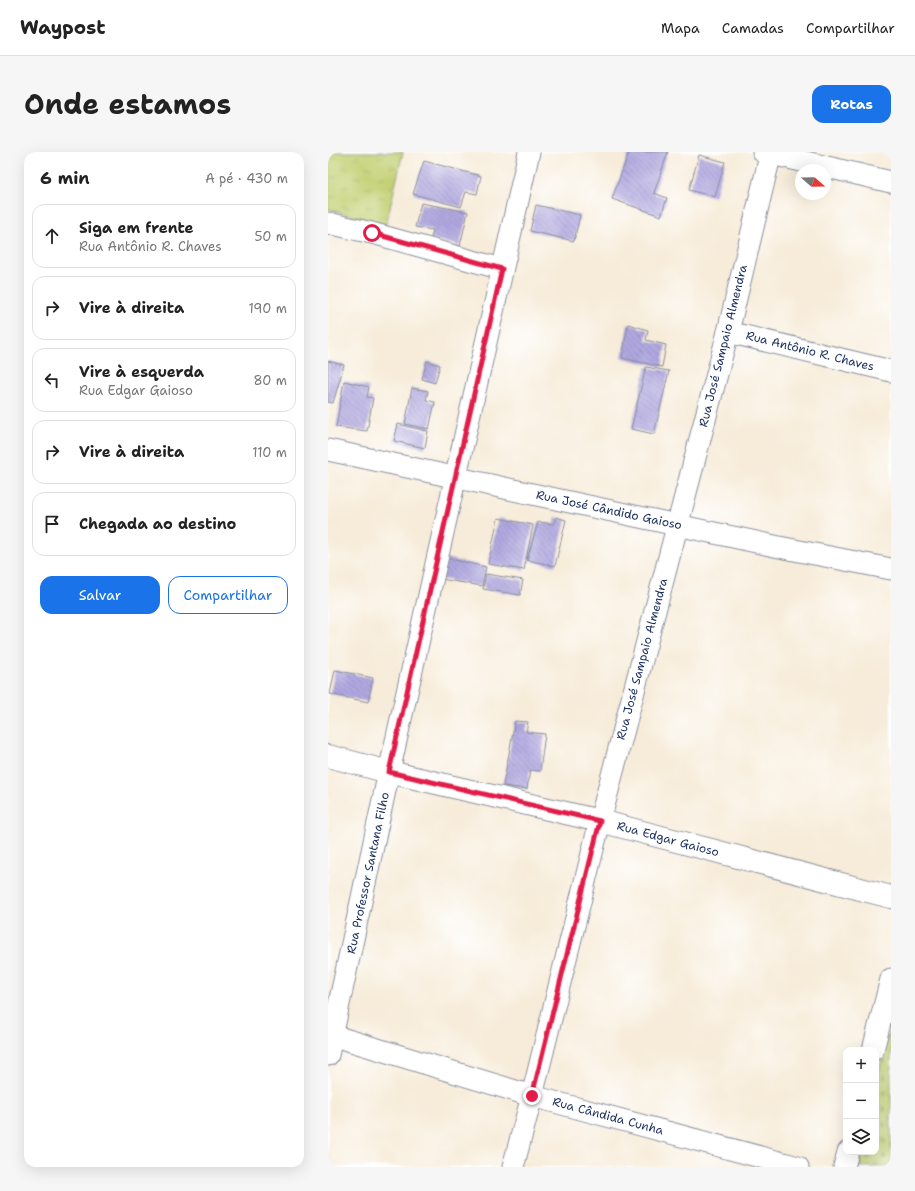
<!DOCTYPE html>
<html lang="pt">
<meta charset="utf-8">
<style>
:root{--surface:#fff;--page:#f6f6f6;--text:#222;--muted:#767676;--line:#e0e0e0;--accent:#1a73e8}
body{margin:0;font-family:"Shantell Sans",sans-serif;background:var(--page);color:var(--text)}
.controls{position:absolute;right:12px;bottom:12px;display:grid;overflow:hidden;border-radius:8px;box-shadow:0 4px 16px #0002}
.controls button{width:36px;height:36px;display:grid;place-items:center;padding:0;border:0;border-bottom:1px solid var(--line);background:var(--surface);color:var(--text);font:20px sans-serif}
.compass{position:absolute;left:467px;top:12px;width:36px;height:36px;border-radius:50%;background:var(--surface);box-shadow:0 4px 16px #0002;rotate:110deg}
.stop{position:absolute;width:12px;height:12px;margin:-9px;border:3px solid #e11d48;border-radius:50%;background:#fff}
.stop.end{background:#e11d48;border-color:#fff;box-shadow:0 1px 4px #0008}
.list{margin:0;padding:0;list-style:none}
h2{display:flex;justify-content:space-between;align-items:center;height:52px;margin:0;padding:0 16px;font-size:17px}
h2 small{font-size:13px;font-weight:400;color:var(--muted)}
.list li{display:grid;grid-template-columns:26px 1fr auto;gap:12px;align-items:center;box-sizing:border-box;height:64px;margin:0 8px 8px;padding:0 8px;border:1px solid var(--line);border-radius:12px}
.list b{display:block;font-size:15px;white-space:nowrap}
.list p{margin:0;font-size:13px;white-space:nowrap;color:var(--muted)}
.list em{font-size:13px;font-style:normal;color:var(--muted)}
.actions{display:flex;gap:8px;padding:12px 16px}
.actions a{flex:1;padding:9px 0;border:1px solid var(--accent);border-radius:12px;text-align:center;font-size:14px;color:var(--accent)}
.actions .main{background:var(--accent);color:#fff}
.icon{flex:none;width:22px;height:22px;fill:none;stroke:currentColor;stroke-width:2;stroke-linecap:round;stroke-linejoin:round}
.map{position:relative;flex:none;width:563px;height:1015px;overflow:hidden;border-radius:12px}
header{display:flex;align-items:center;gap:24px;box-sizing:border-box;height:56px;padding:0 20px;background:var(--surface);border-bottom:1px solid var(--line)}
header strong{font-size:19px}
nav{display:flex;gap:22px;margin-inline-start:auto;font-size:14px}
.intro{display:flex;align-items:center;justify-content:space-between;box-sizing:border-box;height:96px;padding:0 24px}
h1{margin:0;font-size:28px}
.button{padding:10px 18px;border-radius:12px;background:var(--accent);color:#fff;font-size:14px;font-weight:700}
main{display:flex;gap:24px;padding:0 24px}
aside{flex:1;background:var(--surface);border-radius:12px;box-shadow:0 4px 16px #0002}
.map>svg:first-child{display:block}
.grass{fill:url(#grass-tufts);stroke:#6e8068}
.cemetery{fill:url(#cemetery-stones);stroke:#6e8068}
.building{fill:url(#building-back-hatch)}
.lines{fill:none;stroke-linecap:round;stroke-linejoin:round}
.minor-casing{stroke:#898e9c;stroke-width:23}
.secondary-casing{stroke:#898e9c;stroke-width:24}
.minor{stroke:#fff;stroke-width:21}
.secondary{stroke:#fff;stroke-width:22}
.route{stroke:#e11d48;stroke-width:5}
.labels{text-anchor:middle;stroke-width:3;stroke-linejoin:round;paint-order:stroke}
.street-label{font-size:12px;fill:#1b2f5e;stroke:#fff}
</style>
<header>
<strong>Waypost</strong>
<nav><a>Mapa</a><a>Camadas</a><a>Compartilhar</a></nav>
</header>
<div class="intro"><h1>Onde estamos</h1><a class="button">Rotas</a></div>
<main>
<aside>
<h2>6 min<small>A pé · 430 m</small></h2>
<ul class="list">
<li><svg class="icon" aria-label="ahead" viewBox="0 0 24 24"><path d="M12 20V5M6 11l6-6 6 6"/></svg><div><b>Siga em frente</b><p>Rua Antônio R. Chaves</p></div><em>50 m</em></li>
<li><svg class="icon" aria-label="right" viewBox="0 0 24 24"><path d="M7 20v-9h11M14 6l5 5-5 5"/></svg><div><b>Vire à direita</b></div><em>190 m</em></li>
<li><svg class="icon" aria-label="left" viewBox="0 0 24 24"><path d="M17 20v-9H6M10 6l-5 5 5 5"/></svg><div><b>Vire à esquerda</b><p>Rua Edgar Gaioso</p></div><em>80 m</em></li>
<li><svg class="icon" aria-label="right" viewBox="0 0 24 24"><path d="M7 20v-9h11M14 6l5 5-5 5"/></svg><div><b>Vire à direita</b></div><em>110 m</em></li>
<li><svg class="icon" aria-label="arrive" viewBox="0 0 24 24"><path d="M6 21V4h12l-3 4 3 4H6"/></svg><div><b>Chegada ao destino</b></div></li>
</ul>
<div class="actions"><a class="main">Salvar</a><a>Compartilhar</a></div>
</aside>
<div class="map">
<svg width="563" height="1015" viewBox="0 0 563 1015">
<defs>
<pattern id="grass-tufts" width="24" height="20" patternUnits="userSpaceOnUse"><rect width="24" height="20" fill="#c2d072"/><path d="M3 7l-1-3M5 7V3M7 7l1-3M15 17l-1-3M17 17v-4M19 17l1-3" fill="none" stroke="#a6b365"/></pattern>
<pattern id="cemetery-stones" width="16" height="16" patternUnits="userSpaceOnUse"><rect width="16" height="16" fill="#c2d072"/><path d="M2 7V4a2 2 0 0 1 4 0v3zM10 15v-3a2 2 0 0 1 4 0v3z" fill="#a6b365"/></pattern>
<pattern id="building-back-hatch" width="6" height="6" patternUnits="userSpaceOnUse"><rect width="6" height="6" fill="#b1a8e0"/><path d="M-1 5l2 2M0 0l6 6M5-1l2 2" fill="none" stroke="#8f89b9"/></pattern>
</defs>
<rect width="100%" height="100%" fill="#fff"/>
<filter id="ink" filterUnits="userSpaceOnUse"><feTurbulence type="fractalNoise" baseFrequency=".025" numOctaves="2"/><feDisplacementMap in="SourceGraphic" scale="8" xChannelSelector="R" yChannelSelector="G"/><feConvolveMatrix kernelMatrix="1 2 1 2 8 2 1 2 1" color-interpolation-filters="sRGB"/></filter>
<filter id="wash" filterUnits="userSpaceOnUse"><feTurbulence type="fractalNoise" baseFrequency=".012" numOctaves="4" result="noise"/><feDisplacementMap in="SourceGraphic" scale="16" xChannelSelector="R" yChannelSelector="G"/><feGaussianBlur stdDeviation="0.9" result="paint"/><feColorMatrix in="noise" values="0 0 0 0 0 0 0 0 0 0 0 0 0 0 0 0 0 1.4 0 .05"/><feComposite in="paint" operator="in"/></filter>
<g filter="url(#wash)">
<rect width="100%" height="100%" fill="#f7ecd9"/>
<polygon class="grass" points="0,0 75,0 58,73 0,57"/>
<polygon class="cemetery" points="563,873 563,1015 525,1015 529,1000 548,1000 548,930"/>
<g id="blocks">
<g class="building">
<polygon points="301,0 340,0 326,41 339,46 333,64 284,47"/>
<polygon points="371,3 397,10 387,45 361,38"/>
<polygon points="96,9 153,24 149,42 138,40 133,55 85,42"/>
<polygon points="93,51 140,60 132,94 103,87 105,78 87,75"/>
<polygon points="208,53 252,63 246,89 202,79"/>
<polygon points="300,172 320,178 318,188 338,193 334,215 294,206"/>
<polygon points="0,209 16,213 5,251 0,250"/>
<polygon points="99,209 112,213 107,231 94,227"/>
<polygon points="318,215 341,219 326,282 303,277"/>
<polygon points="16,229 41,235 39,245 45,246 39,279 8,275"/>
<polygon points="84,236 100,239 98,248 107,250 101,277 77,272"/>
<polygon points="70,272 100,279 97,296 66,289"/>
<polygon points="228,365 238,368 227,414 199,408 210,370 226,372"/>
<polygon points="170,366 205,373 196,418 160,412"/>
<polygon points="118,406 158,415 154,434 113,427"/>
<polygon points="158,422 195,428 192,443 155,437"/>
<polygon points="7,518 45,526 40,550 2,542"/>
<polygon points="187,569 200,570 198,580 217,582 212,619 202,618 199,637 175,634"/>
</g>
</g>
</g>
<g filter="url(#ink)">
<use href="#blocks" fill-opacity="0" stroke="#898e9c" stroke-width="1"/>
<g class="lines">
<g class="minor-casing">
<g id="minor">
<polyline points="435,0 563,30"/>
<polyline points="0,71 44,81 174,117"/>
<polyline points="400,180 563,219"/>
<polyline points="0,298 451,395 563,417"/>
<polyline points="0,882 204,944 470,1015"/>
<polyline points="545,898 563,827"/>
<polyline points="0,903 61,620 201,0"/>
<polyline points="185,1015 204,944 272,669 400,180 443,0"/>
<polyline points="516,1015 520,1000"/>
</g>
</g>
<g class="secondary-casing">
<polyline id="secondary" points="0,604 61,620 272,669 563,745"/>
</g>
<use href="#minor" class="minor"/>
<use href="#secondary" class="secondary"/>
</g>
</g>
<g class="lines" filter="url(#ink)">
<polyline class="route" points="44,81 174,117 61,620 272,669 204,944"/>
</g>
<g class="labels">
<g class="street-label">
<text transform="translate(395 194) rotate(-76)" y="4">Rua José Sampaio Almendra</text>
<text transform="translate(482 199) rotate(14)" y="4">Rua Antônio R. Chaves</text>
<text transform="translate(281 358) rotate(12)" y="4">Rua José Cândido Gaioso</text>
<text transform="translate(314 507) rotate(-75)" y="4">Rua José Sampaio Almendra</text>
<text transform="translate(340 687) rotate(15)" y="4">Rua Edgar Gaioso</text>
<text transform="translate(40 721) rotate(-78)" y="4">Rua Professor Santana Filho</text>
<text transform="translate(280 964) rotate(15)" y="4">Rua Cândida Cunha</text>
</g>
</g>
</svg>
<div class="controls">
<button>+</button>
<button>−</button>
<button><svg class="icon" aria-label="layers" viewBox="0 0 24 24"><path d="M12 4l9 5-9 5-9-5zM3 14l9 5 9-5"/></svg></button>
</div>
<svg class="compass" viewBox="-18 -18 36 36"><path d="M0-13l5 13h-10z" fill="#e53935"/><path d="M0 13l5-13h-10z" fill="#767676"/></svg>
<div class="stop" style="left:44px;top:81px"></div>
<div class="stop end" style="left:204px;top:944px"></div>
</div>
</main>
